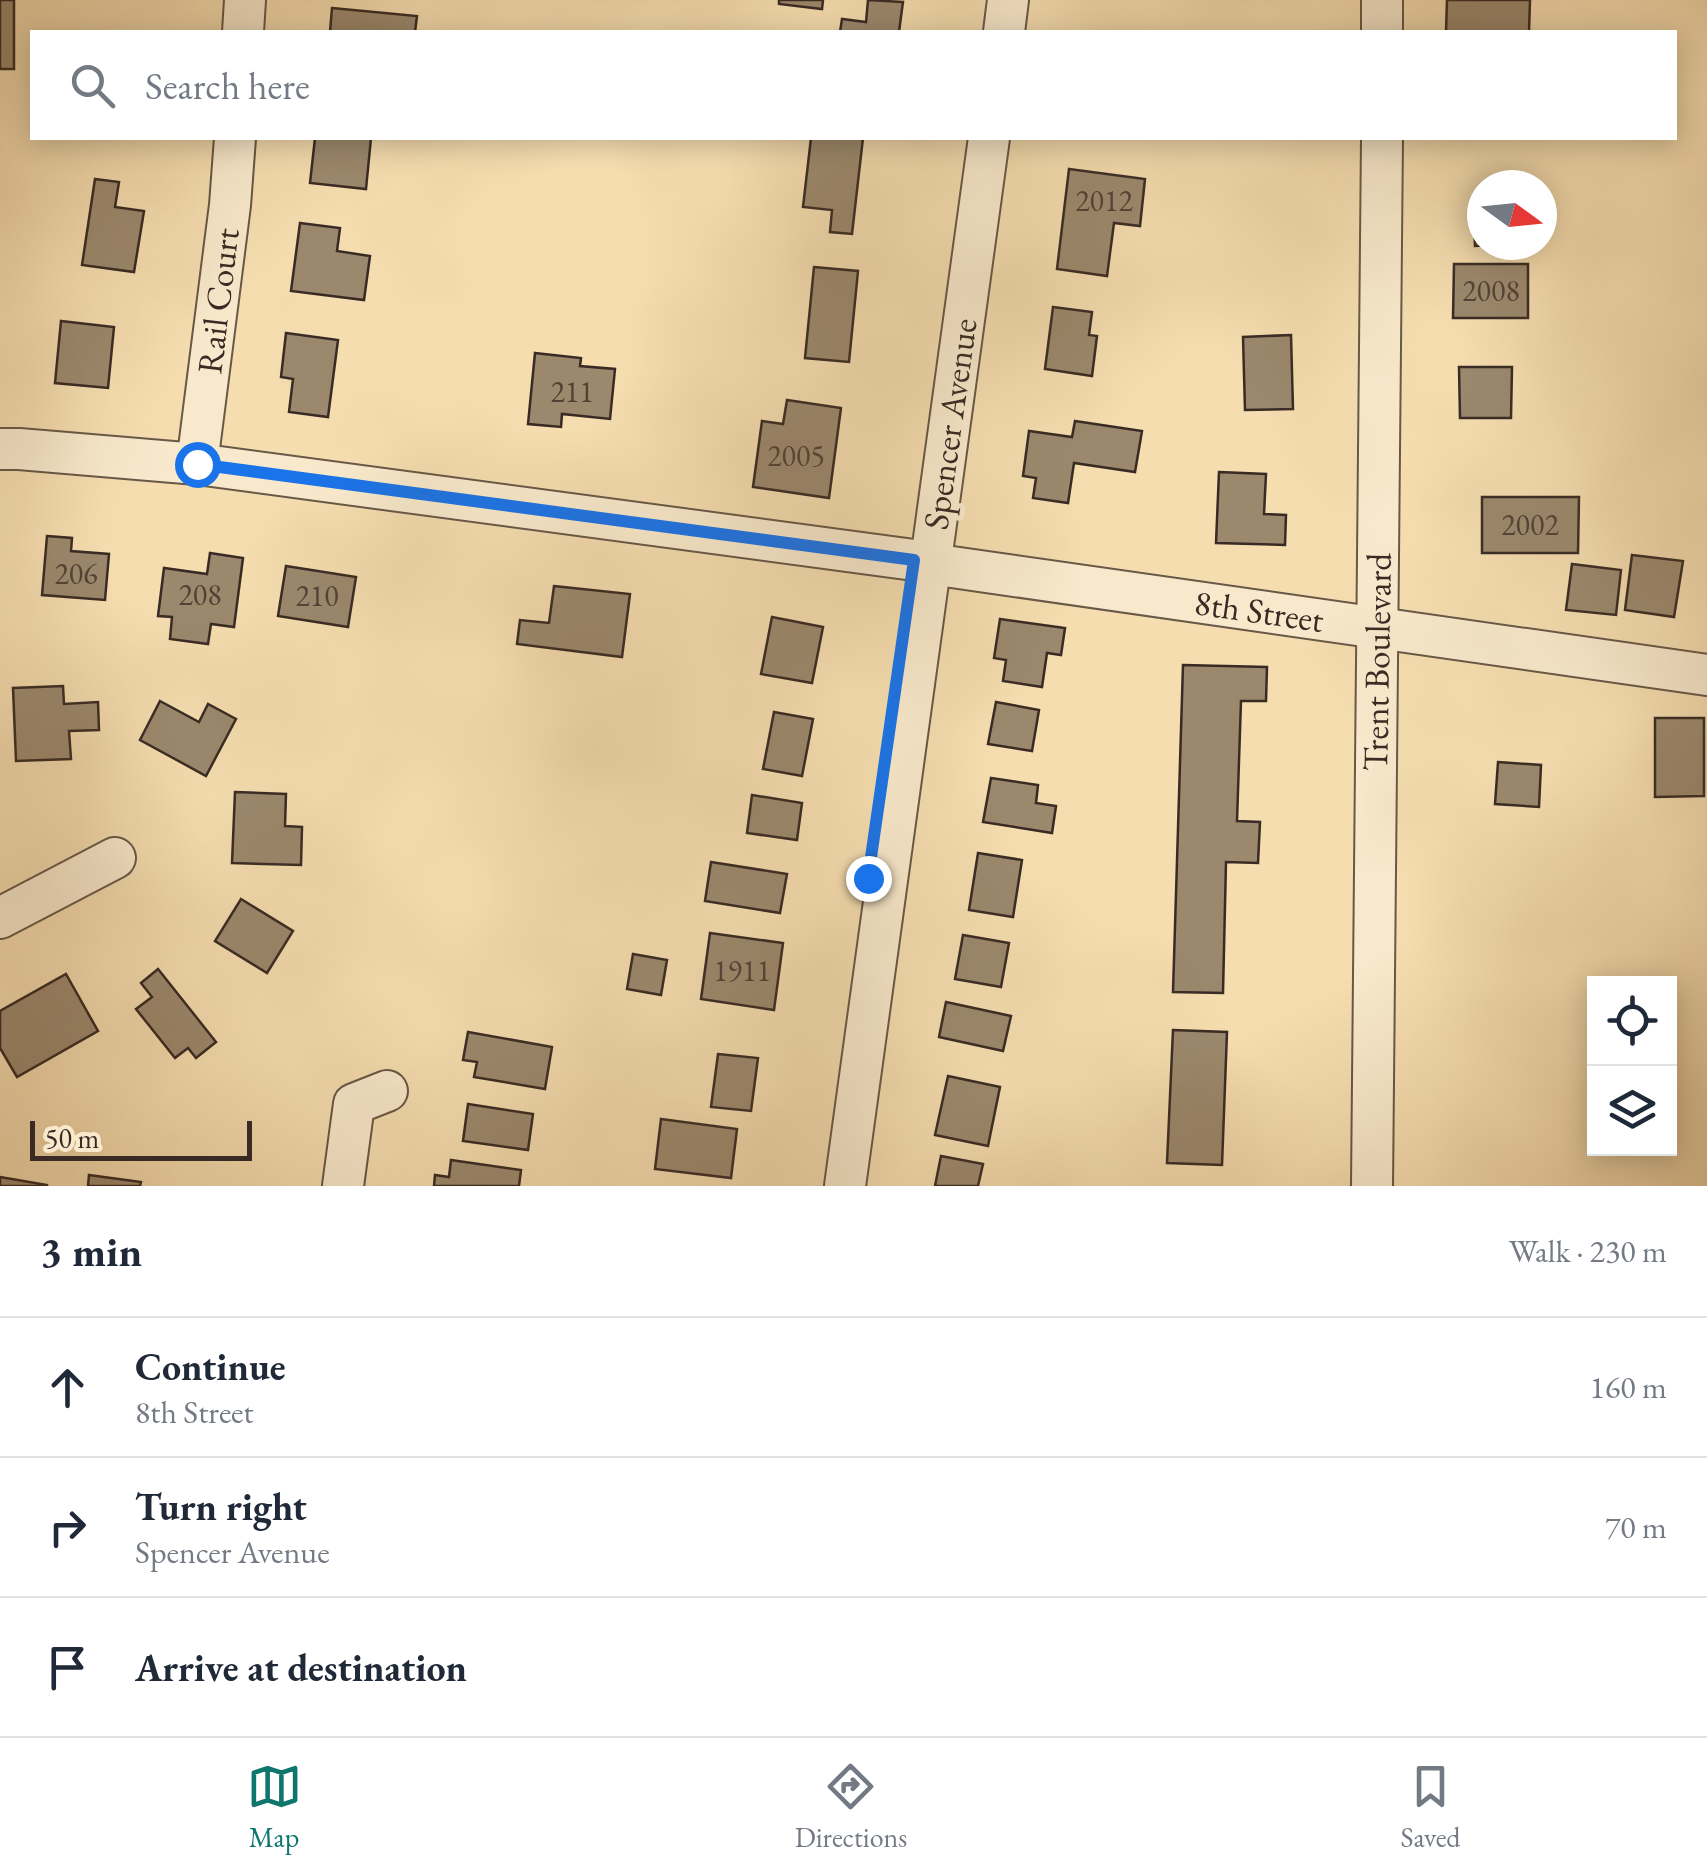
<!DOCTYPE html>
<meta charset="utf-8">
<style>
:root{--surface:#fff;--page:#f6f6f7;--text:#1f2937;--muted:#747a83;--line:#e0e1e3;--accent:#0f766e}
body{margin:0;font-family:"EB Garamond",serif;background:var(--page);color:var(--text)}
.controls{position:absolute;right:30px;bottom:30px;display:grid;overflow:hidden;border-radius:0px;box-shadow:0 5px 25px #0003}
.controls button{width:90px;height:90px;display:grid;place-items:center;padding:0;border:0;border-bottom:2px solid var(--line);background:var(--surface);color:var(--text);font:50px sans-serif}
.compass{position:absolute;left:1467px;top:170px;width:90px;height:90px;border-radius:50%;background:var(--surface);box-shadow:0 5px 25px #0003;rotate:105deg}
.scale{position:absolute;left:30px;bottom:25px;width:222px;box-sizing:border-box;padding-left:10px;border:5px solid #392b24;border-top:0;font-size:28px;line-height:35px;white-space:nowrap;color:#392b24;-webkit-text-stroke:8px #f8e9cc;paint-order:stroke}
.stop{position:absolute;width:30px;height:30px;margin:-22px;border:8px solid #1a73e8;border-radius:50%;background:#fff}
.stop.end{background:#1a73e8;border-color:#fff;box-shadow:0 2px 10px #0008}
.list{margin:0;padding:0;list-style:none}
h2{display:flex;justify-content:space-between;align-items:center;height:130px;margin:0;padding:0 40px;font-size:42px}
h2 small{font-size:32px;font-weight:400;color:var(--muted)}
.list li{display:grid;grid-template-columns:65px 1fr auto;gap:30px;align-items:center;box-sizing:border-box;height:140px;padding:0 40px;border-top:2px solid var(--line)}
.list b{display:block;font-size:38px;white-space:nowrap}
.list p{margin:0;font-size:32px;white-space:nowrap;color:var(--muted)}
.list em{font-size:32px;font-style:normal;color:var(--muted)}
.icon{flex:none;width:55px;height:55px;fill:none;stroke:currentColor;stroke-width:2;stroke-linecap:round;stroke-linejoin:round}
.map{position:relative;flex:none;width:1707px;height:1186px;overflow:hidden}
.search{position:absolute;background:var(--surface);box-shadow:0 5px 25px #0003;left:30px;right:30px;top:30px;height:110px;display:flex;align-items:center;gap:25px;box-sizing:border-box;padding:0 35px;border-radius:0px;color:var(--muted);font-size:38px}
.sheet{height:550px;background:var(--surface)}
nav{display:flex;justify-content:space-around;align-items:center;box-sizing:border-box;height:140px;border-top:2px solid var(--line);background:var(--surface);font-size:28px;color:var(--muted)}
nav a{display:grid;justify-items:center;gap:5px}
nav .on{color:var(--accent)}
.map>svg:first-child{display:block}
.building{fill:#9b886d;stroke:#392b24;stroke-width:2.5}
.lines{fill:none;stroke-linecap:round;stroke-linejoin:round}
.minor-casing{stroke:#685847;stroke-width:44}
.minor{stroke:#f8e9cc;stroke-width:40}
.route{stroke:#1a73e8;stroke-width:12}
.labels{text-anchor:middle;stroke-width:10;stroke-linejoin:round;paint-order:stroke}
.number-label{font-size:30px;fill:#524236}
.street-label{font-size:35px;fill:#392b24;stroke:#f8e9cc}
</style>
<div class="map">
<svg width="1707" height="1186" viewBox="0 0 1707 1186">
<rect width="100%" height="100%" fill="#f5ddb0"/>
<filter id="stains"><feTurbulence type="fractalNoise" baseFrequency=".002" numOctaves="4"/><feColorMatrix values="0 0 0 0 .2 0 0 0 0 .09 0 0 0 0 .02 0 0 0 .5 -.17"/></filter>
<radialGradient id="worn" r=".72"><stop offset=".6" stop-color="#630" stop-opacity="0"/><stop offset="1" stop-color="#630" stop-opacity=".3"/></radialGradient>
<g class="building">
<rect x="0" y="0" width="14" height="69"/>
<polygon points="779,0 823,0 822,9 779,4"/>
<polygon points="868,0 903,2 899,32 840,32 842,19 866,22"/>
<polygon points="1447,0 1530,0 1529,32 1446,32"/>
<polygon points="332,8 417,16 415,32 330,32"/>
<polygon points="315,138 371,138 366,189 310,183"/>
<polygon points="811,138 863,138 852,234 830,232 832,210 803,207"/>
<polygon points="1069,169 1145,179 1140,226 1114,223 1107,276 1057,269"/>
<polygon points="95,179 119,182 115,207 144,211 134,272 82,265"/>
<polygon points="1473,200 1482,200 1482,245 1492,245 1475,246"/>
<polygon points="300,223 340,228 337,251 370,256 364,300 291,291"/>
<polygon points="1454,264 1528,264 1528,318 1453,318"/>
<polygon points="814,267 858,271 849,362 805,358"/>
<polygon points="1053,307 1092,312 1089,335 1097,336 1092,376 1045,369"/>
<polygon points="61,321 114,327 108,388 55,383"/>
<polygon points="286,333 338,340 328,417 289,412 293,379 281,377"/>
<polygon points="1291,335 1293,409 1245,410 1243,337"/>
<polygon points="535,353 581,358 580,366 615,369 610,419 562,414 561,427 528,424"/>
<polygon points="1459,367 1512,367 1511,418 1460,418"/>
<polygon points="787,400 841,408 829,498 753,487 762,421 783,424"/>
<polygon points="1075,421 1142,431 1135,472 1074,463 1068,503 1033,498 1036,478 1023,476 1029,431 1072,437"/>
<polygon points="1219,472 1266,474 1264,514 1286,515 1285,545 1216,543"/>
<polygon points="1482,497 1579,497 1578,553 1482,553"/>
<polygon points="47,536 72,538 71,551 109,554 105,600 42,595"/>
<polygon points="210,553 243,558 234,627 211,624 208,644 170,639 172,617 158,616 164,568 207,574"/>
<polygon points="1632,555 1683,561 1674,617 1625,610"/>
<polygon points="1572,564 1621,570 1616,615 1566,610"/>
<polygon points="286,566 356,577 348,627 278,616"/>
<polygon points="554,586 630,594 622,657 517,644 520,620 549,623"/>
<polygon points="772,617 823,627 812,683 761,674"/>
<polygon points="1000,619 1065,628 1061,655 1047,653 1042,687 1003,681 1006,660 994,658"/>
<polygon points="1183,665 1267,667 1266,701 1241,701 1237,821 1260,822 1258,863 1226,862 1223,993 1173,992"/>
<polygon points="63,686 64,704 98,702 99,730 69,731 71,759 16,761 13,688"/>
<polygon points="160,701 199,722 208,704 236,719 206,776 140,740"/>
<polygon points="996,702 1039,710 1032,751 988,744"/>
<polygon points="774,712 813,719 802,776 763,769"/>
<polygon points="1655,718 1704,718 1704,796 1655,797"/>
<polygon points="1498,762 1541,765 1539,807 1495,804"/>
<polygon points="991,778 1038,785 1036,803 1056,806 1052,833 983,822"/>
<polygon points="235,792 286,794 285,826 302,827 301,865 232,863"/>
<polygon points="752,795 802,803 797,840 747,833"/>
<polygon points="978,853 1022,860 1013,917 969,910"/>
<polygon points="711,862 787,874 780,913 705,901"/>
<polygon points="241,899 293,931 267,973 215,941"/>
<polygon points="710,933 783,943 774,1010 701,999"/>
<polygon points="963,935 1009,943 1001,987 955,979"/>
<polygon points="633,954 667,960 661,995 627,989"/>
<polygon points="158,969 216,1042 196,1058 188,1048 175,1058 136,1009 152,997 141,983"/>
<polygon points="66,974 98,1031 17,1077 0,1048 0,1011"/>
<polygon points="946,1002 1011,1016 1003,1051 939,1037"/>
<polygon points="1173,1030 1227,1032 1222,1165 1167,1163"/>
<polygon points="468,1032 552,1047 545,1089 474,1077 477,1062 463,1060"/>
<polygon points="718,1054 758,1058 751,1111 711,1107"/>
<polygon points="948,1076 1000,1087 988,1146 935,1135"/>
<polygon points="468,1104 533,1114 528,1150 463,1141"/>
<polygon points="661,1119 737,1129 731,1178 655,1169"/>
<polygon points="941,1156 983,1164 978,1186 935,1186"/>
<polygon points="451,1160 521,1170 519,1186 434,1186 435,1175 449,1177"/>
<polygon points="89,1175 141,1182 140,1186 88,1186"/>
<polygon points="0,1177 47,1185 47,1186 0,1186"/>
</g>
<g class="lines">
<g class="minor-casing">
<g id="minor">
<polyline points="1382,0 1382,32"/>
<polyline points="243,32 245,0"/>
<polyline points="1004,32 1008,0"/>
<polyline points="0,449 19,449 197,464 914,560"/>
<polyline points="197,464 230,205 235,138"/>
<polyline points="931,564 1707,675"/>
<polyline points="0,918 115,858"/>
<polyline points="343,1186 354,1104 387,1091"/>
<polyline points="845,1186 989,138"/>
<polyline points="1372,1186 1382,138"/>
</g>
</g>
<use href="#minor" class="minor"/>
</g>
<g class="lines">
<polyline class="route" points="197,464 914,560 868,878"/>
</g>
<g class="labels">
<g class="number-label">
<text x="1104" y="211">2012</text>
<text x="1491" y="301">2008</text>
<text x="572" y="402">211</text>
<text x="796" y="466">2005</text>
<text x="1530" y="535">2002</text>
<text x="76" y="584">206</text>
<text x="200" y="605">208</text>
<text x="317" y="606">210</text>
<text x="742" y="981">1911</text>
</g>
<g class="street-label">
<text transform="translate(218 301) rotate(-83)" y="12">Rail Court</text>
<text transform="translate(950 424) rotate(-82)" y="12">Spencer Avenue</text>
<text transform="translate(1259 611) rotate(8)" y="12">8th Street</text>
<text transform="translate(1377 662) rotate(-89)" y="12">Trent Boulevard</text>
</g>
</g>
<rect width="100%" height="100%" filter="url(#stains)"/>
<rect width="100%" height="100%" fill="url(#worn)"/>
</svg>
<div class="controls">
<button><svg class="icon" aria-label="locate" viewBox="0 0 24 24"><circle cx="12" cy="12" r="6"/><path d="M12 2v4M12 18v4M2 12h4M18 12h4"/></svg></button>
<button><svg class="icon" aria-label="layers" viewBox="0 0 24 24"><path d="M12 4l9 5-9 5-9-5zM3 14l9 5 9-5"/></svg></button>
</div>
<svg class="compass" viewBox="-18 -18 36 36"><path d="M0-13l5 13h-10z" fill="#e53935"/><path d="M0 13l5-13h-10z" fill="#747a83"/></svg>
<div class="scale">50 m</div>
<div class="stop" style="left:197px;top:464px"></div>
<div class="stop end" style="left:868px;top:878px"></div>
<div class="search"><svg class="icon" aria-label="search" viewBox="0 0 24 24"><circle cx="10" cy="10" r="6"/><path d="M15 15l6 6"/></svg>Search here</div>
</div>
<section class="sheet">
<h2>3 min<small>Walk · 230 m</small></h2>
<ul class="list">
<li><svg class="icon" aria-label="ahead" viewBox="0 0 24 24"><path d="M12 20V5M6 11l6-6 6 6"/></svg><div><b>Continue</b><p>8th Street</p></div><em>160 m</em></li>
<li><svg class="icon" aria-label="right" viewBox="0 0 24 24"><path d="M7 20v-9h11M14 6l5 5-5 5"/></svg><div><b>Turn right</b><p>Spencer Avenue</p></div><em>70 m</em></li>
<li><svg class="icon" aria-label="arrive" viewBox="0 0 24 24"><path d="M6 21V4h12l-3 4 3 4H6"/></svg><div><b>Arrive at destination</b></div></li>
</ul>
</section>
<nav>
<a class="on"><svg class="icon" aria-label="map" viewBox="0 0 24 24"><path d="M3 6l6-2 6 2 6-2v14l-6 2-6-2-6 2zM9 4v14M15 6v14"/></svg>Map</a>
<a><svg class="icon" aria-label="directions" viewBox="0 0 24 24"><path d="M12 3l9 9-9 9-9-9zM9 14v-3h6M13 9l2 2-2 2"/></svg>Directions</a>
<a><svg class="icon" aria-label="saved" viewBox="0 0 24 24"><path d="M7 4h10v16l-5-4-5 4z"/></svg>Saved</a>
</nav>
